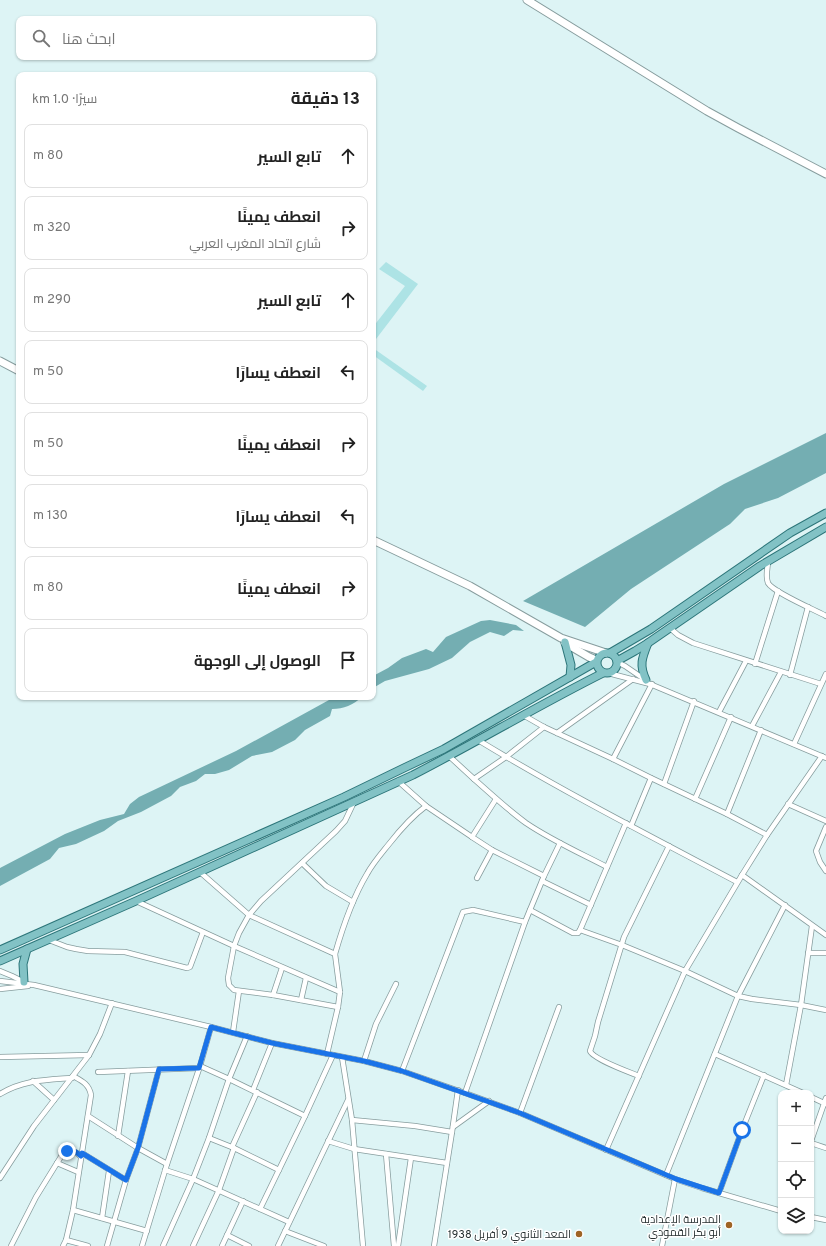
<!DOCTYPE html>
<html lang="ar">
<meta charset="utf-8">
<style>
:root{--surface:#fff;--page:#f2f2f2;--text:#222;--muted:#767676;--line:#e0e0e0}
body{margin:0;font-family:Overpass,Cairo,sans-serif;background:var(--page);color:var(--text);direction:rtl}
.controls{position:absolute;right:12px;bottom:12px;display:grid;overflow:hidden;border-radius:8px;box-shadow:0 1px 3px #0004}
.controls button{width:36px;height:36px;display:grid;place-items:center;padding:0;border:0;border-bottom:1px solid var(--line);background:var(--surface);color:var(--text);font:20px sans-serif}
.stop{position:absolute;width:12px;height:12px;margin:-9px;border:3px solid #1a73e8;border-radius:50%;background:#fff}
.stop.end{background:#1a73e8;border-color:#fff;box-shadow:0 1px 4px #0008}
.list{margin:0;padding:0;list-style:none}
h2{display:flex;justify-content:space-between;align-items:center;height:52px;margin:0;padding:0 16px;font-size:17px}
h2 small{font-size:13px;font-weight:400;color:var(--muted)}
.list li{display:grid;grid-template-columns:26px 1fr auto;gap:12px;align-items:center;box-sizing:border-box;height:64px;margin:0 8px 8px;padding:0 8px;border:1px solid var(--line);border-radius:8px}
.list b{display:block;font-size:15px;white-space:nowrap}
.list p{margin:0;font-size:13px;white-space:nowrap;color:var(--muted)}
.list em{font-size:13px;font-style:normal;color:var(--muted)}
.icon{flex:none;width:22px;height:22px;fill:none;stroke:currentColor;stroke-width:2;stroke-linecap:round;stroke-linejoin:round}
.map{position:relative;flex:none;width:826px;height:1246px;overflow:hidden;direction:ltr}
.search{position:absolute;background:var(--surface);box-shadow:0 1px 3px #0004;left:16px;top:16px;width:360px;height:44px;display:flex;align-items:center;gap:10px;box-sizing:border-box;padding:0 14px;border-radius:8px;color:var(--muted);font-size:15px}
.panel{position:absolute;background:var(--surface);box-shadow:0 1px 3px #0004;left:16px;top:72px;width:360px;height:628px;border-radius:8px;direction:rtl}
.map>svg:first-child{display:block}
.green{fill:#ade3e5}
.water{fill:#74aeb2}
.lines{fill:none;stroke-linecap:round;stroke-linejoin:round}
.street-casing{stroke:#879d9e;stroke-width:6}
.secondary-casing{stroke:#879d9e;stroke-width:9}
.primary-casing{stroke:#2c7579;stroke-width:9}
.street{stroke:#fff;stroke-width:4.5}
.secondary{stroke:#fff;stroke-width:7}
.primary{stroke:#82c2c5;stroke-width:7}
.route{stroke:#1a73e8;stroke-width:5}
.poi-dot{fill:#9e6324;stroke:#fff;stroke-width:1.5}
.labels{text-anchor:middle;stroke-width:3;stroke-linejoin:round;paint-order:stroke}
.poi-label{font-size:11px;fill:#293233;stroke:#fff;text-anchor:end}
</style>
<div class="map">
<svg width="826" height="1246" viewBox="0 0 826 1246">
<rect width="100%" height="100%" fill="#ddf4f5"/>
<g class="green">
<polygon points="386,262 418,284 373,343 373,327 405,286 379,269"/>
<polygon points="373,348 427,386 423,391 373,355"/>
</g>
<g class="water">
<polygon points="826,433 826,473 778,498 745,509 730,524 631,589 585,627 523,601 724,484"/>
<polygon points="490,620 516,625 524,631 513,630 504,636 490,632 470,642 452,658 429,669 385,681 373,688 373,676 388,668 402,658 426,649 433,652 446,637 481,621"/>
<path d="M330,697h32c-9,8 -18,12 -30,12l-2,7 -25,14 -10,10 -23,12 -20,4 -23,14 -14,4h-10l-9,7 -16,6 -9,9 -30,16 -23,9 -14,10 -28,13 -17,4 -9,11 -50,27v-18l65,-34 35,-14 24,-6 6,-10 9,-7 97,-46 93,-51z"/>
</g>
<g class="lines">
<g class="street-casing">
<g id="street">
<path d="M768,561c0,7 -3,15 0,22 5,9 47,27 58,33"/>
<polyline points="670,628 678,635 693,643 821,684"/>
<polyline points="617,662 625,666 644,679"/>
<polyline points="755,664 778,591"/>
<polyline points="608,673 650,684 826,758"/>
<polyline points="790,675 808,607"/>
<polyline points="719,712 746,661"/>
<polyline points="523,715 544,727 613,759 651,778 727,814 767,835"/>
<polyline points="752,726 781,672"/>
<path d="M544,727l-38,30 -32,22c17,15 34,31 52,44 25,17 54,30 81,44"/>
<polyline points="557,733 633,679"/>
<path d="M478,740c84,51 172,96 259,142"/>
<polyline points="794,744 826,674"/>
<polyline points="449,756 474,779"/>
<polyline points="613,759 652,684"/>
<polyline points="664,784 694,701"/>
<polyline points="496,799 472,837 492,850 544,876"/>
<polyline points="695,799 731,717"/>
<polyline points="788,804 826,821"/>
<polyline points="426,806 472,837"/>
<polyline points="727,814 761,730"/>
<polyline points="631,826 651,778"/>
<polyline points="826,827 816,851 820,862 826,871"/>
<polyline points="302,863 326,886 353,902"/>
<polyline points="200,872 249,915 335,954 340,992 338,1007 327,1054"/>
<polyline points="742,875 826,935"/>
<polyline points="477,878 492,850"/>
<polyline points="542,881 591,905"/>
<polyline points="136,901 234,946 340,992"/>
<polyline points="530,910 573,933 578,933 580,930 626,823"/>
<polyline points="580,930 622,945 685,971 738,996 752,999 801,1005 826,1010"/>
<polyline points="49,940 67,947 76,949 88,951 125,952 187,968 190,967 203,932"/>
<polyline points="808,953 826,953"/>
<path d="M335,954c8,-28 17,-55 32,-80 6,-11 14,-20 22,-30 11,-14 22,-27 37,-38l-28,-25"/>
<polyline points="0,971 12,976 24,982"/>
<polyline points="0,981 34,985 211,1027 272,1043 364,1061 402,1071 465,1093 520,1113 675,1179 702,1188 781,1211"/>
<polyline points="0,989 28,986"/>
<polyline points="273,995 282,968"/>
<polyline points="301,1000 306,978"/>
<polyline points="338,1007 273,995 234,990 229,985 228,978 234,946 239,933 249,915 261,901 336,831 345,821 354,802"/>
<polyline points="233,1032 239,991"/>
<polyline points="715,1054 803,1093"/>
<polyline points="0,1057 89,1055"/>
<polyline points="342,1057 352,1120 363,1246"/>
<polyline points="364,1061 376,1024 396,984"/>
<polyline points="200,1066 229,1079 305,1116"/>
<polyline points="402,1071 463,912 473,910 525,922"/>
<polyline points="98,1072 199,1068"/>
<path d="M639,1076c-10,-4 -46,-17 -49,-25l5,-15 3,-14 26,-85 45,-91"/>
<polyline points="33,1081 54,1100"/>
<polyline points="786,1085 801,1005 812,926"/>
<polyline points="253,1090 272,1043"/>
<polyline points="465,1093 525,922 544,876 560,843"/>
<path d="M0,1094c23,-14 45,-14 72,-16"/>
<polyline points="811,1097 826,1104"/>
<polyline points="520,1113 559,1007"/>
<polyline points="88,1116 138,1148 167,1164"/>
<polyline points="352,1120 415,1126 452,1132"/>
<polyline points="453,1127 489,1101"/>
<polyline points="118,1136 128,1071"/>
<polyline points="209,1138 234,1148 279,1170"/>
<polyline points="328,1141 354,1149 447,1163"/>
<polyline points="811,1141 826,1098"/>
<polyline points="811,1143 826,1148"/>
<polyline points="232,1147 257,1092"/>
<polyline points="606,1150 685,971 742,875 767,835 822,756"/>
<polyline points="82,1153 126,1180"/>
<polyline points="386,1154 394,1246"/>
<polyline points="57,1163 78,1172"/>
<polyline points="165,1170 193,1179 289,1222"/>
<polyline points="666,1175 738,996 785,905"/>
<polyline points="0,1178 34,1126 89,1055 100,1034 112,1003"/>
<polyline points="719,1193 742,1130 764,1075"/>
<polyline points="260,1209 305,1116 333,1055"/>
<polyline points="73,1210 147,1231"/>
<polyline points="811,1217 826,1220"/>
<polyline points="102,1218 109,1171"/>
<polyline points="285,1231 324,1246"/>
<polyline points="227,1235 249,1246"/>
<polyline points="66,1240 88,1246"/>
<path d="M11,1246l25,-49 26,-42c6,-7 13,-5 19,2"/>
<path d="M63,1246l3,-6 7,-30 18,-115c-2,-11 -9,-14 -18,-19"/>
<polyline points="107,1246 126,1180 138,1148 159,1069"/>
<polyline points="142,1246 167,1164 200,1066 211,1027"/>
<polyline points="163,1246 193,1179 209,1138 229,1079 247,1036"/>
<polyline points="193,1246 219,1190 234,1148"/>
<polyline points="222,1246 243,1201"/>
<polyline points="278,1246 348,1100"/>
<polyline points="398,1246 411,1158"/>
<polyline points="434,1246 452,1132 458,1090"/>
<polyline points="662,1246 675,1179"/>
</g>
</g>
<g class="secondary-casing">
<g id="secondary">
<polyline points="527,0 707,111 738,128 826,174"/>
<polyline points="0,361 19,371"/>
<polyline points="373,540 470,586 561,638 606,653"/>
<polyline points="565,643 589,657 596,660"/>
</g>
</g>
<g class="primary-casing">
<g id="primary">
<polyline points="565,642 571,665 570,677"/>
<circle cx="607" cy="663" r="10"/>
<polyline points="610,653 651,629 790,533 826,513"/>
<polyline points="617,661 635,651 648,643 760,566 826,527"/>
<path d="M646,680c-7,-15 -4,-22 2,-37"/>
<polyline points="0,950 344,797 406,767 444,749 596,662"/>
<path d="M0,961l136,-60 277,-126c64,-33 126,-70 190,-102"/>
<polyline points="24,982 23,964 27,949"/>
</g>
</g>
<use href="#street" class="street"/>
<use href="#secondary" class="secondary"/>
<use href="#primary" class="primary"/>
</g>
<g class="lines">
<polyline class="route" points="67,1151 76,1152 81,1156 82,1153 126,1180 138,1148 159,1069 199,1068 211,1027 272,1043 364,1061 402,1071 520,1113 676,1179 719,1193 742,1130"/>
</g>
<g class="poi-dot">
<circle cx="729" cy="1225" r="4"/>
<circle cx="579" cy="1234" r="4"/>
</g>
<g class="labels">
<g class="poi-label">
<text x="721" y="1223">المدرسة الإعدادية<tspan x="721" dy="13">أبو بكر القمودي</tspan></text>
<text x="571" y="1238">المعد الثانوي 9 أفريل 1938</text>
</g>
</g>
</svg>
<div class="controls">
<button>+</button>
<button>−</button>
<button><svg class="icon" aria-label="locate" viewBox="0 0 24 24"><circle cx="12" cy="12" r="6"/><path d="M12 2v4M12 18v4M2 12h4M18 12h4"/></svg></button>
<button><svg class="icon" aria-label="layers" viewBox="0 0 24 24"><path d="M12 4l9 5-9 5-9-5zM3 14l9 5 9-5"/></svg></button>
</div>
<div class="stop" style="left:742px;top:1130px"></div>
<div class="stop end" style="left:67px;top:1151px"></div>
<div class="search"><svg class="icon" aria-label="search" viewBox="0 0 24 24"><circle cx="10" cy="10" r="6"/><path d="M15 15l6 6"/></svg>ابحث هنا</div>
<section class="panel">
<h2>13 دقيقة<small>سيرًا · 1.0 km</small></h2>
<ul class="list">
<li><svg class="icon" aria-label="ahead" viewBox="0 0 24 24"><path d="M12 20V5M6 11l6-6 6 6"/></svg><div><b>تابع السير</b></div><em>80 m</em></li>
<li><svg class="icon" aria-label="right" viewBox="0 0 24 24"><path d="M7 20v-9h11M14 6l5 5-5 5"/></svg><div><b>انعطف يمينًا</b><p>شارع اتحاد المغرب العربي</p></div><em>320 m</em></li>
<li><svg class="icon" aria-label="ahead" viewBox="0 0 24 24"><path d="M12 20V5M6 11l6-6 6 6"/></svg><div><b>تابع السير</b></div><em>290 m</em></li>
<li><svg class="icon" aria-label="left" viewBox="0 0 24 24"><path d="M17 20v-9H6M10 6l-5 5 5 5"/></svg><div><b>انعطف يسارًا</b></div><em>50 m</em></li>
<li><svg class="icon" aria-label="right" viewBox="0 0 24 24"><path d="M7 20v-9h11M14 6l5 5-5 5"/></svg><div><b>انعطف يمينًا</b></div><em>50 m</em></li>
<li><svg class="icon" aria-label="left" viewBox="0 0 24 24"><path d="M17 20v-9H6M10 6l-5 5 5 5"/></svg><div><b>انعطف يسارًا</b></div><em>130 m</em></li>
<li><svg class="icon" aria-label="right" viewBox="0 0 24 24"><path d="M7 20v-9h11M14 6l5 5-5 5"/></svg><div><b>انعطف يمينًا</b></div><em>80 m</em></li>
<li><svg class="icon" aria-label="arrive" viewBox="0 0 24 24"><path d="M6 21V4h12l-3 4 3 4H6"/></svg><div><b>الوصول إلى الوجهة</b></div></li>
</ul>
</section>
</div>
